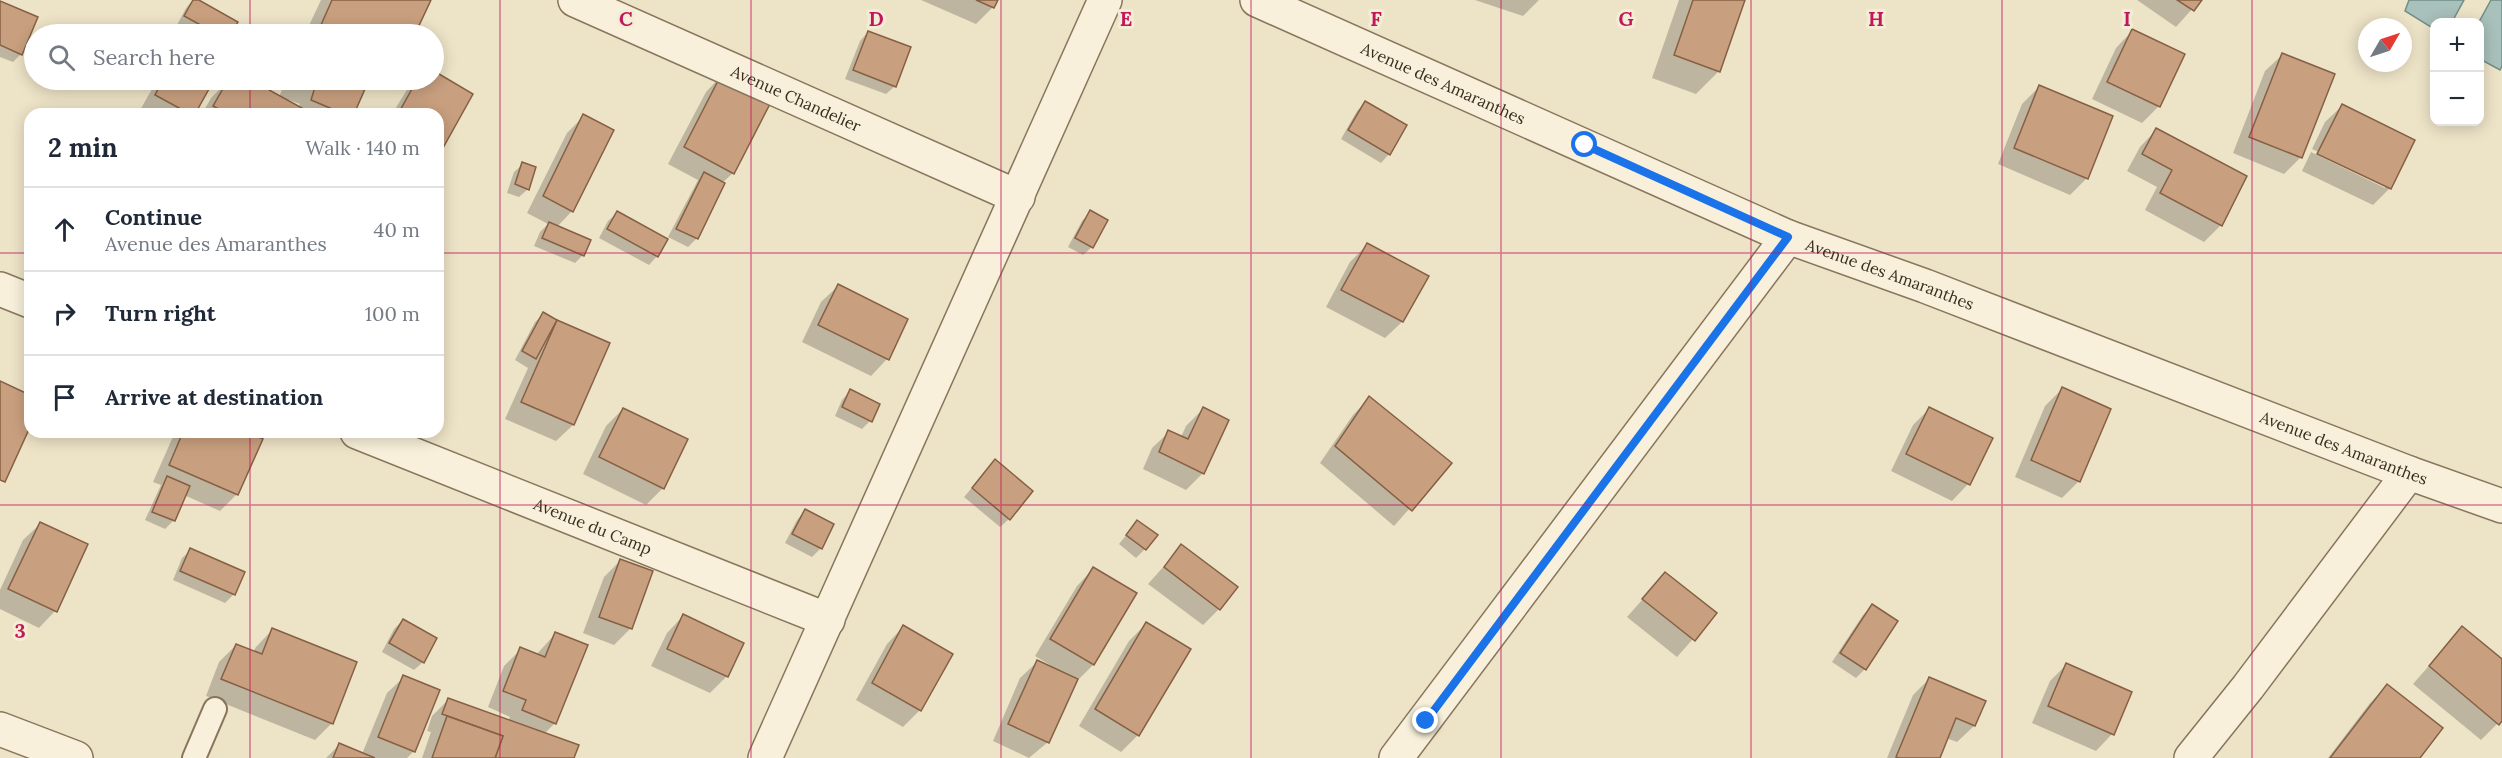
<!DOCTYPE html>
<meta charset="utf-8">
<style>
:root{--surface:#fff;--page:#f2f2f3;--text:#1f2937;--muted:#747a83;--line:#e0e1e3}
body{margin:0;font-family:Lora,serif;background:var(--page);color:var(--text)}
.controls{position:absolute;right:18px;top:18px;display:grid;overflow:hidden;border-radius:12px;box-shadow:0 3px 15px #0003}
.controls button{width:54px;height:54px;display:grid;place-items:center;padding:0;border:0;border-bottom:2px solid var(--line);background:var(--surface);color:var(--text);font:30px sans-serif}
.compass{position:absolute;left:2358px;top:18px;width:54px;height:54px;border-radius:50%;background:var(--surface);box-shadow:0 3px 15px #0003;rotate:51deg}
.stop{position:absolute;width:18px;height:18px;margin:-14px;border:4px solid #1a73e8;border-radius:50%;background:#fff}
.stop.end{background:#1a73e8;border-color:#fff;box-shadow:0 2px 6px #0008}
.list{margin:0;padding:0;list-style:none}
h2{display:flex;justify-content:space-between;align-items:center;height:78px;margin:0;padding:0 24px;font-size:26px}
h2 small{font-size:20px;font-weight:400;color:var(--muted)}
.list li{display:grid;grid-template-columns:39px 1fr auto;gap:18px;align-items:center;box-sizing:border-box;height:84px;padding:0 24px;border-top:2px solid var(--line)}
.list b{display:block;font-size:22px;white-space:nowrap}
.list p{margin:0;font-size:20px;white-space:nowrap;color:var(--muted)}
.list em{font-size:20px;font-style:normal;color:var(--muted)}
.icon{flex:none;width:33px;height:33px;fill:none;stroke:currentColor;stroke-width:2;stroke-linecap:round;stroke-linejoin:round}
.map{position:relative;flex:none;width:2502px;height:758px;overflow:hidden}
.search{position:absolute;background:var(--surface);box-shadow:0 3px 15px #0003;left:24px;top:24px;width:420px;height:66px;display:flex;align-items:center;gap:15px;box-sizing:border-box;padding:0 21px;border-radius:33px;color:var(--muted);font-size:22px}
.panel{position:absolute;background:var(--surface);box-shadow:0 3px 15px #0003;left:24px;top:108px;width:420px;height:330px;border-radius:18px}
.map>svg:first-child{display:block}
.water{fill:#a8c1ba;stroke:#6f8f88;stroke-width:1.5}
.shadow{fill:#0003;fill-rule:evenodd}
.building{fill:#c9a07f;stroke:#866044;stroke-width:1.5}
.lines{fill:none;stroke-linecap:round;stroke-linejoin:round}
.lane-casing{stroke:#88755d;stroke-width:26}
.street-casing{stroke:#88755d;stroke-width:36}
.lane{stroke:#f8f0da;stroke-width:22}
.street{stroke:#f8f0da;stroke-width:33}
.route{stroke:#1a73e8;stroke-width:8}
.grid{fill:none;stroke:#c2185b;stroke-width:1.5;stroke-opacity:0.55}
.labels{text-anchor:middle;stroke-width:6;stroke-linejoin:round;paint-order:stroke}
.street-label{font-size:16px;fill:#392d20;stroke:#f4edd6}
.grid-label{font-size:20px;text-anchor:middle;font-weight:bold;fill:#c2185b;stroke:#f4edd6;stroke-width:6;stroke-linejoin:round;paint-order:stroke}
</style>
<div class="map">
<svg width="2502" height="758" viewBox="0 0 2502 758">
<rect width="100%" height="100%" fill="#ede3c7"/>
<g class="water">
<polygon points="2409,0 2464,0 2452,22 2434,22 2434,29 2405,11"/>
<polygon points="2491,0 2502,0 2502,66 2500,70 2480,59 2479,22"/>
</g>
<g class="shadow">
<polygon points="193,0 236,22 230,34 194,34 177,25 186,8"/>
<polygon points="321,0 429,0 413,34 305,34"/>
<polygon points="921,0 996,0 993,7 976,24"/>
<polygon points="1475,0 1539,0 1523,16"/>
<polygon points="1679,0 1743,0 1719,71 1696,94 1652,78"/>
<polygon points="2137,0 2200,0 2176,27"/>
<polygon points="0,3 21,54 13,62 0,57"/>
<polygon points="2132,31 2159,106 2142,123 2092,99 2116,48"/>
<polygon points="868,32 895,86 886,94 845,79 860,41"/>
<polygon points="2282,55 2301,157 2284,174 2233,153 2265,71"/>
<polygon points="434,73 471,95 438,154 438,114 392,114 413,80 434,80"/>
<polygon points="722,75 733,173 722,183 697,238 688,247 668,237 698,180 668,164 706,92"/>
<polygon points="157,80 212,80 193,114 143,114 139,112"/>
<path d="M241,80h7l31,17 7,-17h99l-9,9 -11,-5 -13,30h-150l9,-16 17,-17 8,4zM289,100l11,4 -2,3 -10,-5z"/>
<polygon points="2039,87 2087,178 2070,195 1998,164 2022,104"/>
<polygon points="1365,103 1389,154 1381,163 1341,139 1357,111"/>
<polygon points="2342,106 2390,188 2373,205 2302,171 2311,152 2385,188 2385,184 2312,149 2325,122"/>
<polygon points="106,110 113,114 102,114"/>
<polygon points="584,116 572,211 557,227 583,255 575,263 534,246 540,232 548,224 527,213 567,133"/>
<polygon points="2156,130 2221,225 2204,242 2145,210 2157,187 2127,171 2140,147"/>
<polygon points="523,164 528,189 519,197 507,193 514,172"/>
<polygon points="1090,212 1092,247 1083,255 1068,247 1082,221"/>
<polygon points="617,213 657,256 649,265 599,238 608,221"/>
<polygon points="1367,245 1427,276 1402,322 1385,338 1326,307 1350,262"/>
<polygon points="838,286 887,359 871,376 802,342 821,302"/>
<polygon points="544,314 608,344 573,425 556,441 505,419 528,368 515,360 535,322"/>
<polygon points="2062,389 2079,481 2062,498 2015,477 2045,406"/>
<polygon points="850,391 870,421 862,429 835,416 842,400"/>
<polygon points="1369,398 1450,463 1394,526 1320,463 1353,415"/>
<polygon points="623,409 663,488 646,505 583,474 606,426"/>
<polygon points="1203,409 1203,473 1186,490 1143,469 1152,448 1169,432 1181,437 1186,426"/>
<polygon points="1929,409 1968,484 1952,501 1891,471 1913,425"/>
<polygon points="175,432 243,432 261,440 237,494 220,511 184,495 174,520 165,529 145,520 161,485 153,482"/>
<polygon points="987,470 1009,519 1000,527 964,497"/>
<polygon points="805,511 821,548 812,557 785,543 797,520"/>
<polygon points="1137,522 1145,549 1136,558 1119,544"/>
<polygon points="40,524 55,611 39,628 0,609 0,590 23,540"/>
<polygon points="1182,546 1219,609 1203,625 1148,584"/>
<polygon points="191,550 234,594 225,603 173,580 182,558"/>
<polygon points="620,561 631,628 614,645 583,633 604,577"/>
<polygon points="1093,569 1093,665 1077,681 1048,742 1029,758 993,741 1020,678 1037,662 1049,667 1050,665 1035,656 1077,586"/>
<polygon points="1665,574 1715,614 1677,657 1627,617"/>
<polygon points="1872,606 1896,621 1865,669 1856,678 1832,662 1863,615"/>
<polygon points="683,616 727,676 710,693 651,666 667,633"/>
<polygon points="403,620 423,662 414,670 382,652 394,629"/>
<polygon points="1146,624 1138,735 1121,752 1079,726 1129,641"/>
<polygon points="903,627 920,710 903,727 856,700 887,644"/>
<polygon points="2462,628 2502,661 2502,719 2481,740 2413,684"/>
<polygon points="272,630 332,723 315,740 206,696 219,662 236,645 253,652 256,647"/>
<polygon points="555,634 555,723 544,734 573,758 422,758 431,732 427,731 432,716 448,700 508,721 510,717 488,707 504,666 521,649 536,655"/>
<polygon points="2066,665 2112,734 2096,751 2032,723 2050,681"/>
<polygon points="404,677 414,751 407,758 326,758 339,745 362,754 387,693"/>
<polygon points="1930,678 1984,702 1974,726 1957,742 1946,738 1938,758 1887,758 1913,695"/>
<polygon points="2387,686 2418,758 2328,758 2370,703"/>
</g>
<g class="building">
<polygon points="193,0 199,0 238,22 231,34 217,34 184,16"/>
<polygon points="332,0 431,0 415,34 317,34"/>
<polygon points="976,0 998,0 994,8"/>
<polygon points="1693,0 1745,0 1720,72 1674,55"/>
<polygon points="2177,0 2202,0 2194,11"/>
<polygon points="0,1 38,17 22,55 0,45"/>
<polygon points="2132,29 2185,54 2160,107 2107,82"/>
<polygon points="868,31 911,47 896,87 853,70"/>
<polygon points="2282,53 2335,74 2302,158 2249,137"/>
<polygon points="434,71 473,94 439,155 438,114 398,114 417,80 434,80"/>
<polygon points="722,73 772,100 734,174 684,147"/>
<polygon points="163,80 214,80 195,114 190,114 155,95"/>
<polygon points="228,80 238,85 241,80 251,80 302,108 299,114 223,114 224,112 213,106"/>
<polygon points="297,80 369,80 354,114 344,114 311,100 315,87"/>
<polygon points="2039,85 2113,116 2088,179 2014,148"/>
<polygon points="1365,101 1407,125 1390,155 1348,130"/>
<polygon points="2342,104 2415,140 2391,189 2317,154"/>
<polygon points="583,114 614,130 573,212 543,196"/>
<polygon points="2156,128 2247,176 2222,226 2160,193 2172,170 2142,154"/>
<polygon points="522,162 536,167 529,190 515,184"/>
<polygon points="704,172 725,183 698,239 676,229"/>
<polygon points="1090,210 1108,220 1093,248 1075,238"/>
<polygon points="617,211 668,239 658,257 607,229"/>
<polygon points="549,222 591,240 584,256 542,238"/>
<polygon points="1367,243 1429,276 1403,322 1341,290"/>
<polygon points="838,284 908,319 889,360 818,325"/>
<polygon points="543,312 557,320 536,359 522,351"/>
<polygon points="557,320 610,343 574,425 521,402"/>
<polygon points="0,381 30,395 30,427 5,482 0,480"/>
<polygon points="2062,387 2111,409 2080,482 2031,460"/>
<polygon points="850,389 880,404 872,422 842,407"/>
<polygon points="1369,396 1452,463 1412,511 1335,446"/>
<polygon points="1203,407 1229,420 1204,474 1159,452 1168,430 1188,439"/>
<polygon points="1929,407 1993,438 1970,485 1906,454"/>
<polygon points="623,408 688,439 664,489 599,457"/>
<polygon points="183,432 246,432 263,439 238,495 169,465"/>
<polygon points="995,459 1033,491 1010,520 972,488"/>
<polygon points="167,476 190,486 175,521 152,512"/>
<polygon points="805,509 834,524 822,549 792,534"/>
<polygon points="1137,520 1158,535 1146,550 1126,535"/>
<polygon points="40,522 88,544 57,612 8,589"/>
<polygon points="1181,544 1238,587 1220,610 1164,567"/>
<polygon points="190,548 245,572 235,595 180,571"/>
<polygon points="620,559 653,571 632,629 599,617"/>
<polygon points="1093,567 1137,593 1094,665 1050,639"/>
<polygon points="1665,572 1717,613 1695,641 1642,599"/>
<polygon points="1872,604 1898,621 1866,670 1840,653"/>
<polygon points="683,614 744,643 728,677 667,649"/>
<polygon points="403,619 437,638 424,663 389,643"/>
<polygon points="1146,622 1191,649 1139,736 1095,709"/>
<polygon points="903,625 953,654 921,711 872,683"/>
<polygon points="2462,626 2502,659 2502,721 2499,725 2429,666"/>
<polygon points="272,628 357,662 333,724 221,679 236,644 262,654"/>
<polygon points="555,632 588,645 556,724 522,710 526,700 503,691 520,647 545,657"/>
<polygon points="1037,660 1078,679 1049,743 1008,724"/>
<polygon points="2066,663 2132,692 2114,735 2048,706"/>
<polygon points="403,675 440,690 415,752 378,737"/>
<polygon points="1929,677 1986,701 1975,726 1956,718 1940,758 1899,758 1896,757"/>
<polygon points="2387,684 2443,728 2420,758 2330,758"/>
<polygon points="448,698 579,745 574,758 495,758 503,736 442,714"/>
<polygon points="447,716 503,736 495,758 432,758"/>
<polygon points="339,743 375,758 333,758"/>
</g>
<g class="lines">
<g class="lane-casing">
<polyline id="lane" points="194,758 215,709"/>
</g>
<g class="street-casing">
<g id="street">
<path id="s1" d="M575,0l443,197"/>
<path id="s2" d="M1257,0l531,237 137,49 484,187 93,33"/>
<polyline points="0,289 30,301"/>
<path id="s3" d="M357,432l471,188"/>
<polyline points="0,729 76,758"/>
<polyline points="765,758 1105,0"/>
<polyline points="1396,758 1788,237"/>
<polyline points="2191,758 2248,687 2409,473"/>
</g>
</g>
<use href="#lane" class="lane"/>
<use href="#street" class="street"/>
</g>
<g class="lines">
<polyline class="route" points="1426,721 1788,237 1585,145"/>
</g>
<path class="grid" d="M250,0v34M500,0v758M751,0v758M1001,0v758M1251,0v758M1501,0v758M1751,0v758M2002,0v758M2252,0v758M250,80v34M0,253h30M438,253h2064M250,432v326M0,505h2502"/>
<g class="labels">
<g class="street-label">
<text dy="6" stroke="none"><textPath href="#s2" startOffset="204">Avenue des Amaranthes</textPath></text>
<text dy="6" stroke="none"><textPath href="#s1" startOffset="242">Avenue Chandelier</textPath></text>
<text dy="6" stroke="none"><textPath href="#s2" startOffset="690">Avenue des Amaranthes</textPath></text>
<text dy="6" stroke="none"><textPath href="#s2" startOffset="1176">Avenue des Amaranthes</textPath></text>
<text dy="6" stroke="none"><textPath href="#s3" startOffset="254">Avenue du Camp</textPath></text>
</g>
</g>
<g class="grid-label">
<text x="626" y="26">C</text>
<text x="876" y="26">D</text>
<text x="1126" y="26">E</text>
<text x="1376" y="26">F</text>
<text x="1626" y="26">G</text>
<text x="1876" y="26">H</text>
<text x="2127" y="26">I</text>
<text x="20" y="638">3</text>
</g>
</svg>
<div class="controls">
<button>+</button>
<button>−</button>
</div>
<svg class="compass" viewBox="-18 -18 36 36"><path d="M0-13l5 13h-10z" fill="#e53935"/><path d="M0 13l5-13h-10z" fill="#747a83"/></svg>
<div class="stop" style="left:1585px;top:145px"></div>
<div class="stop end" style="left:1426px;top:721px"></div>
<div class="search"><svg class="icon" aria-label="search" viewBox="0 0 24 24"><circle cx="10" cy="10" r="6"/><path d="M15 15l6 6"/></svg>Search here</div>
<section class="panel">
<h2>2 min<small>Walk · 140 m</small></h2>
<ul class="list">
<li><svg class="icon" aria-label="ahead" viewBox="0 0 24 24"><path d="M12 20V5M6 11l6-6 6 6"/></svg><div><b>Continue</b><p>Avenue des Amaranthes</p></div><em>40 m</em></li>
<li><svg class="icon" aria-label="right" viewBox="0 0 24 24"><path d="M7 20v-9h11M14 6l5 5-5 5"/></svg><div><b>Turn right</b></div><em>100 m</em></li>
<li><svg class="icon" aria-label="arrive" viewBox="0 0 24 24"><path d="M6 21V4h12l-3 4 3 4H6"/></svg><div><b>Arrive at destination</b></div></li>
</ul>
</section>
</div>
